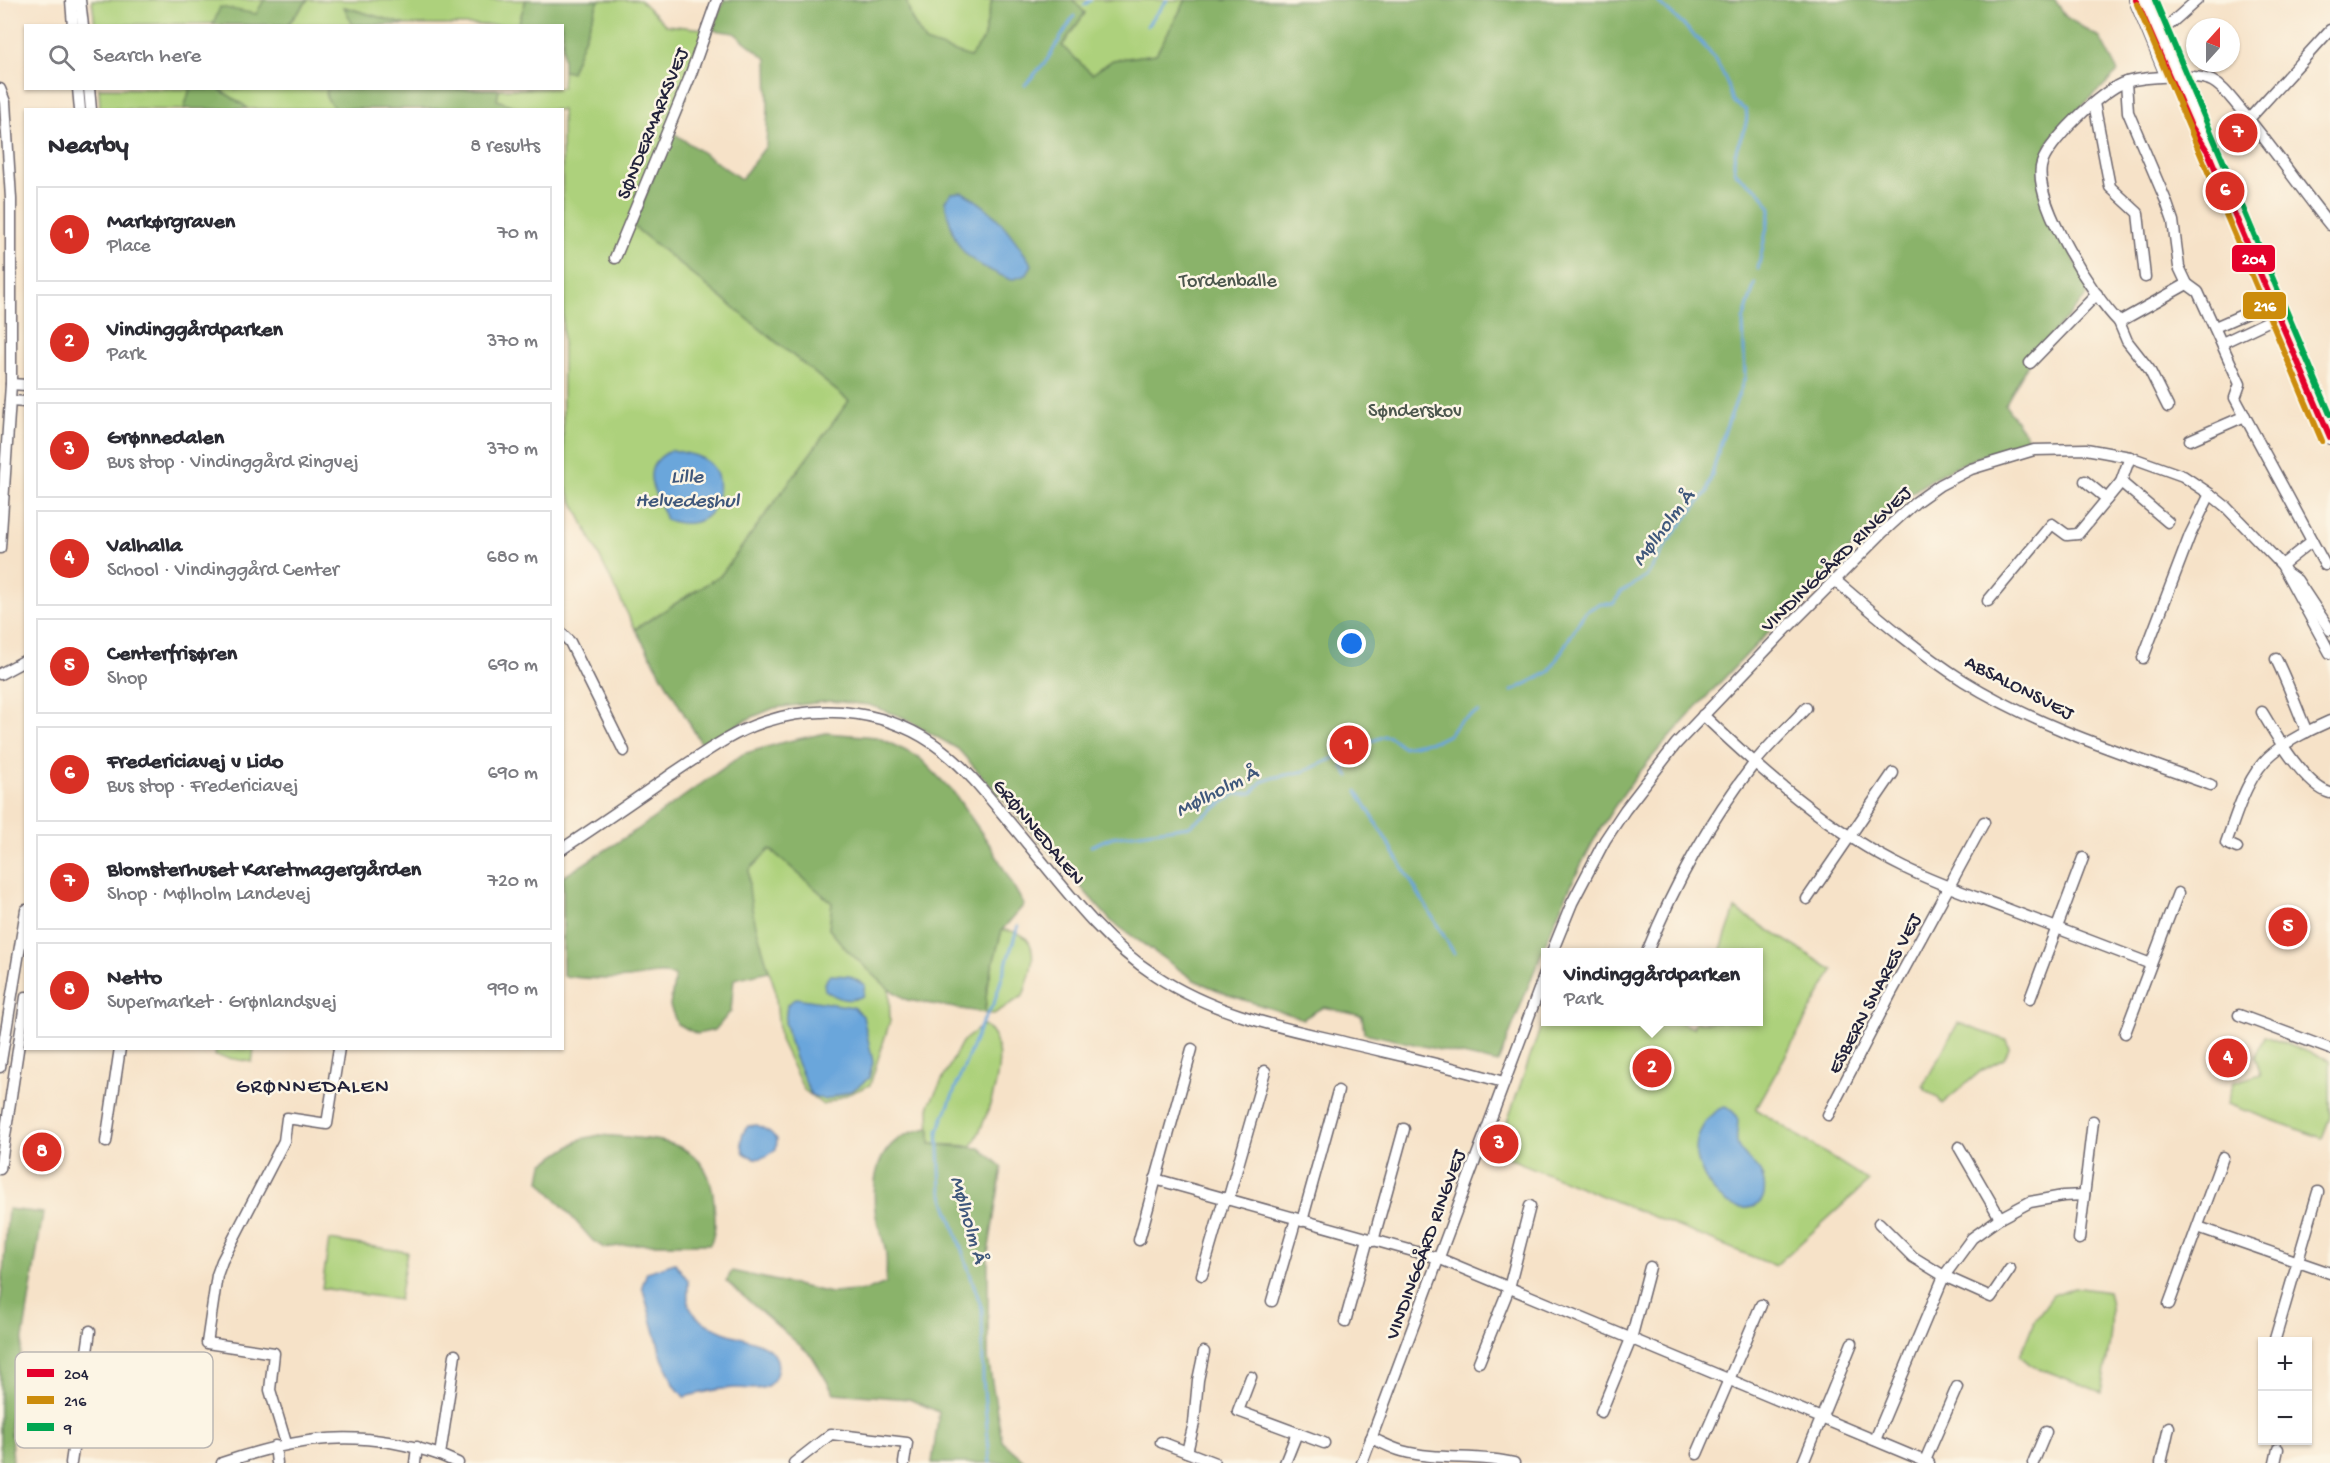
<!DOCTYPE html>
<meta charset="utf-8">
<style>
:root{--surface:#fff;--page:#f7f7f7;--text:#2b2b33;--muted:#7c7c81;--line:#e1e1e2;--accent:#d93025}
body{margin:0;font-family:"Gochi Hand",sans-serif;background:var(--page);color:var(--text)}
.controls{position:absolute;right:18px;bottom:18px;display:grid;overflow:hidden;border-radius:0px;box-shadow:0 2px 4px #0004}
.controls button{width:54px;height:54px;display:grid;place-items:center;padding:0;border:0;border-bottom:2px solid var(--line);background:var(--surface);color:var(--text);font:30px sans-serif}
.compass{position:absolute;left:2186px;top:18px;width:54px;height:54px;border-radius:50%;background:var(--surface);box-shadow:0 2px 4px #0004;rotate:21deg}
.you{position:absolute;left:1352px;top:644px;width:21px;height:21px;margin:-15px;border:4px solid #fff;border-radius:50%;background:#1a73e8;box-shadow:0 0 0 9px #1a73e833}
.badge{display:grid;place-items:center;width:39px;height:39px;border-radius:50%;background:var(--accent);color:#fff;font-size:20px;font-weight:700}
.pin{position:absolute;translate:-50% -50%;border:3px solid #fff;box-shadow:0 2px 6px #0006}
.popup{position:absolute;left:1541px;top:948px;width:222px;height:78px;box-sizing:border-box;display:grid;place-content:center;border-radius:0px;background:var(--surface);filter:drop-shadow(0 2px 4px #0005);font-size:20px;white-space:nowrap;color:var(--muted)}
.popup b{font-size:22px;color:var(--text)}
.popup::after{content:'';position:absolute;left:50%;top:100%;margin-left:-12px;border:12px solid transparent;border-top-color:var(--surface)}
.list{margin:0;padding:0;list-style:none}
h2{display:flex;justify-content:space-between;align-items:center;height:78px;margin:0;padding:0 24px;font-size:26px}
h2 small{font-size:20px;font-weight:400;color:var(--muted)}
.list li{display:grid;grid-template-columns:39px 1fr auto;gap:18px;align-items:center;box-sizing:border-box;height:96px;margin:0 12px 12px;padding:0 12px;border:2px solid var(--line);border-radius:0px}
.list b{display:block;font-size:22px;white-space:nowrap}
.list p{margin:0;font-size:20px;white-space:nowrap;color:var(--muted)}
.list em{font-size:20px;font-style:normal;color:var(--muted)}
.icon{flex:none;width:33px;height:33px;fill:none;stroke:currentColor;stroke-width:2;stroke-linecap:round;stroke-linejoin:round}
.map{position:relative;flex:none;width:2330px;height:1463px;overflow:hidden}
.search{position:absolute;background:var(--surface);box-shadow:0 2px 4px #0004;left:24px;top:24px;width:540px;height:66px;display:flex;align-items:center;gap:15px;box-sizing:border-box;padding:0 21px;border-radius:0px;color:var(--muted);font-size:22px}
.panel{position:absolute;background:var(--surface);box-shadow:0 2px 4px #0004;left:24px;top:108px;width:540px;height:942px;border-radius:0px}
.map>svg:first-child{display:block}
.green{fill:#add17b;stroke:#687a5b;stroke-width:1.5;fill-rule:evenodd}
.forest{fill:#8ab36b;stroke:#566a53;stroke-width:1.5}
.water{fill:#6ba6db;stroke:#46648b;stroke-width:1.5}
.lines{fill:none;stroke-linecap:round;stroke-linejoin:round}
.stream{stroke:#6ba6db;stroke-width:3}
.minor-casing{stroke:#6c656c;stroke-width:13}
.major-casing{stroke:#6c656c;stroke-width:16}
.minor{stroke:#fff;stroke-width:10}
.major{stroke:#fff;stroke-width:14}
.bus-1-casing{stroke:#fcf5e5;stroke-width:10}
.bus-2-casing{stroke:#fcf5e5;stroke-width:10}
.bus-3-casing{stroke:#fcf5e5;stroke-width:10}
.bus-1{stroke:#e4002b;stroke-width:6}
.bus-2{stroke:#cc8c0c;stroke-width:6}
.bus-3{stroke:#00a651;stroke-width:6}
.labels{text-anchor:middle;stroke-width:5;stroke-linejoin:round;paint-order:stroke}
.street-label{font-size:20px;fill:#22223b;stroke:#fcf5e5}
.park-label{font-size:20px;fill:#4c574e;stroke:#fcf5e5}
.water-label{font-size:21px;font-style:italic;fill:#3f577b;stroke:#fcf5e5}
.neighbourhood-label{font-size:21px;letter-spacing:1.5px;fill:#22223b;stroke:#fcf5e5}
.key{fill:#fcf5e5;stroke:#bbb6b2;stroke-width:1.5}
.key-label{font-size:16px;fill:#22223b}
.line-badge{stroke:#fcf5e5;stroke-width:2}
.badge-label{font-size:16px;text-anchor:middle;font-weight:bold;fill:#fff}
</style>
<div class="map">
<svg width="2330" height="1463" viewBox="0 0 2330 1463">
<rect width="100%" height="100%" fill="#fcf5e5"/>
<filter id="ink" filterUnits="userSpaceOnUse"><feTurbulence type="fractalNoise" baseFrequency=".0167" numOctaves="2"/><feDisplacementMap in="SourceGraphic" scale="12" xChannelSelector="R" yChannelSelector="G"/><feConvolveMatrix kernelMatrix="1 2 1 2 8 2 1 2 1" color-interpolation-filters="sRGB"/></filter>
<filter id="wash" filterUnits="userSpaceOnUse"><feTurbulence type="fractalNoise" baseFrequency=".008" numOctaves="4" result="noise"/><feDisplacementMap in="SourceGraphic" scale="24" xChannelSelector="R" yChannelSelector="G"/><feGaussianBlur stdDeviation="1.35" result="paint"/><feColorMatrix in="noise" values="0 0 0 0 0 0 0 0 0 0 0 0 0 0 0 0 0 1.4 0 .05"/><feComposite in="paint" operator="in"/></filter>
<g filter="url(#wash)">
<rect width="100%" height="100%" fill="#f6e2c8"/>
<g class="green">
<polygon points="92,0 267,0 260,23 95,25"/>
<polygon points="308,0 526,0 518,25 406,25 345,7 353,25 287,26"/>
<polygon points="599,0 640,0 666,25 713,30 633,226 849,401 721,575 635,629 563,482 562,110 520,109 497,100 499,89 562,88 563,71 571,72"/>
<polygon points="906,0 992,0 983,40 970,58 925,42 912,20"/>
<polygon points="1073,0 1186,0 1156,54 1113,60 1092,74 1062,46 1085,13"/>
<polygon points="99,89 99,88 190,89 184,110 100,109"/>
<polygon points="219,89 327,89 326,97 335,109 247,109 245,106"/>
<path d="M770,849l62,54 -3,26 17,20 43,40 1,32 -20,64 -47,20 -19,-15 -24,-50 -5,-51 -23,-72 -4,-25 1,-22zM787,1005l25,90 -17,-37 -10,-34z"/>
<polygon points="1735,909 1833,970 1756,1109 1869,1181 1775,1266 1496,1153 1545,1015 1546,1022 1679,1022 1693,1028 1695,1022 1758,1022 1758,952 1720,952"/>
<path d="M1002,930c43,2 31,37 21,66l-29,18 -9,-1 2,-26z"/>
<polygon points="1958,1023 2006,1040 2009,1048 2004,1059 1981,1071 1942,1104 1938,1098 1926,1091 1923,1086"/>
<path d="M983,1025c34,20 4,95 -11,121l-42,-2 -1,-39 33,-63z"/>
<polygon points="2264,1036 2330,1060 2330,1117 2322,1138 2227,1104 2234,1082 2261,1074 2255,1057"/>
<polygon points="216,1049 254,1049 252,1062 215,1056"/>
<polygon points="329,1240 407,1252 399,1300 322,1288"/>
<path d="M2074,1287l34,5c9,27 -2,72 -7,100l-70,-27 -11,-9 14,-35 19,-26z"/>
</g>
<g class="forest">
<polygon points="264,0 308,0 287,25 213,25 220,7 256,14"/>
<polygon points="526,0 599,0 571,72 563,71 562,26 518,25"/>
<path d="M724,0h182l6,20 13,22 45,15 13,-17 9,-40h81l12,13 -23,33 30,28 21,-14 43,-6 30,-54h869l11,17 34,21 18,34 -59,56 -12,17 -6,52 50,94 -58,64 -28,50 26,37c-64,15 -101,32 -150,76 -58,58 -115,116 -171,175 -38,41 -77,82 -106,130 -45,75 -73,159 -106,240l-134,-30 -2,-17 -39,-9 -20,12 -74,-24 -35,-15 -83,-59 -153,-172 -56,-32 -33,-12 -38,-4 -57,7 -26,11 -46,26 -67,-116 86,-54 128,-174 -216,-175 39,-94 69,47 25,-33 2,-39 -1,-48 -33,-26 -21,-3z"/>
<polygon points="344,7 406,25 353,25"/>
<polygon points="190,89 219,89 245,106 247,109 184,109"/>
<polygon points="327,89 499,89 497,100 520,109 335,109 326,97"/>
<path d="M826,733l51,4 42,20 35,36 38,55 32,57 -22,25 -15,57 -2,26 -78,-13 -18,-11 -43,-40 -17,-20 3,-26 -62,-54 -21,21c-2,36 11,67 20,101l-35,8 -3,32 -16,19 -18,4 -20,-10 -7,-18 5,-30c-19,-5 -28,0 -46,2 -23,2 -44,1 -66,-2v-99l74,-47 106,-76 41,-12z"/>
<path d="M930,1128v16l50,4 22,19 -14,87v104l14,83 25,22h-95l7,-51 -30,-13 -75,-6 -22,-37 -86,-75 6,-10 99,22 37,-3 18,-7c0,-9 1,-19 0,-28 -1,-16 -10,-30 -11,-46 -4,-42 9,-75 55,-81z"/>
<path d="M600,1135c53,5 110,0 114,68 1,15 3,27 -4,41h-75l-31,4 -11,-7 -53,-60 3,-17 38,-25z"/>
<polygon points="8,1209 43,1213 10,1420 13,1463 2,1463 0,1458 0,1312"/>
</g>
<g class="water">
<path d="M962,192c32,16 51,44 70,73l-6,10 -15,5c-48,-22 -55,-26 -66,-79l7,-8z"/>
<path d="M672,450c13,3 30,5 39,15 13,14 8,45 -8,54 -12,7 -25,4 -37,1 -10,-29 -31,-52 6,-70z"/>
<path d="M830,975l19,1 16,9 -2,11c-15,7 -25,3 -38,-6l-1,-7z"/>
<polygon points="796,998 853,1007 863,1016 873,1062 869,1078 853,1090 825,1100 811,1095 795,1058 785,1024 787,1005"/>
<path d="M1725,1107c23,10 7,22 13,39 4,10 15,16 21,24 6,9 9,27 -1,34 -31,20 -68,-36 -61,-63 1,-7 6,-15 10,-21 6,-7 9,-11 18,-13z"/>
<path d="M757,1125l13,7 7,7 -1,11c-13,9 -18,12 -32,3 -4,-11 -4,-18 4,-27z"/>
<path d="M675,1263l13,17c1,11 -3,22 4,31 7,10 20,16 31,21 18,7 61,11 54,39 -1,6 -5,12 -10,15 -8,5 -20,2 -28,2 -18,-1 -37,5 -55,9l-9,-11 -13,-28 -20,-72 5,-14z"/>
</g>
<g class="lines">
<g class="stream">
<path d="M1656,0c35,33 65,52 77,102l13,8c5,20 -17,38 -11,60 3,10 15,12 22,19 5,5 10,13 14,19l-13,61"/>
<polyline points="1084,5 1091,0"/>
<polyline points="1147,26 1167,0"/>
<polyline points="1025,85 1047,60 1074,16"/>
<polyline points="1512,691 1549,672 1585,612 1599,604 1613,604 1622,591 1646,577 1671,537 1707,492 1722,439 1745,377 1743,321 1755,283"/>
<polyline points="1343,755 1343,767 1349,776"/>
<polyline points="1357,791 1454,953"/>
<polyline points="1091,846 1112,837 1189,826 1235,794 1252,793 1261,782 1272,778 1305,771 1384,736 1390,737 1403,747 1438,740 1448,735 1460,721 1478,712"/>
<polyline points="990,1463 983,1379 982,1309 941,1189 938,1131 981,1025 994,1003 1018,926"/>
</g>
</g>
</g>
<g filter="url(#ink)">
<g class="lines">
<g class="minor-casing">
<g id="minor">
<polyline points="71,0 73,26"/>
<polyline points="80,0 83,26"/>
<polyline points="2160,33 2197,0"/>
<polyline points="2126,82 2128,112 2166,201 2173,221 2179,267 2187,284"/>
<polyline points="78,88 80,110"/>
<polyline points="89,88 91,110"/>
<polyline points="0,89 5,102 11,199 11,384 0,548"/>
<polyline points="2094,103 2110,187 2138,213 2145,277"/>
<polyline points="2249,119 2330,30"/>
<polyline points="615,258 689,79 717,0"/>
<polyline points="2187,284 2198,292 2240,384 2235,398 2325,565"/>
<path d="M2119,322c-26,-26 -84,-117 -78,-155 4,-23 63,-79 85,-85 17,-5 71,-9 86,-1 12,6 20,19 29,29 31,36 58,77 89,115"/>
<polyline points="2215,327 2272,302"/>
<polyline points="2222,343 2279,316"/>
<polyline points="2030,363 2097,294"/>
<polyline points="11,384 26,385"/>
<polyline points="10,401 26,402"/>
<polyline points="2168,407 2149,369 2127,341 2119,322 2187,284"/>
<polyline points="2190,440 2245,416"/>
<polyline points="2085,481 2107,499"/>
<polyline points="2121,482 2168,522"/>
<polyline points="2282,565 2312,541"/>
<polyline points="2287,573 2297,580 2330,630"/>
<path d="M1835,580c42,36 82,71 129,101 76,47 164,74 247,104"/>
<polyline points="1988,601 2052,524 2067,535 2078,534 2121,482 2130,457"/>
<polyline points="562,634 570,642 624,751"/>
<polyline points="2143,658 2190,535 2210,494"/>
<path d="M2276,659c12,24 20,48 31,73"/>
<polyline points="0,674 26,660"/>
<path d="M2262,712c13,22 43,74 68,81"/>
<path d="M1703,715c61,58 126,116 202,153 33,16 68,28 102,41 48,18 96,37 144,55"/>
<path d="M2237,848l-11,-5c11,-30 21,-69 47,-90 17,-14 37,-23 57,-32"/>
<path d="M562,849c37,-24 74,-50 110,-75 29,-19 58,-41 92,-52 60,-20 128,-11 178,28 31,24 54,57 79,86 41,49 80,104 134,139 54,36 114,50 176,64 57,14 116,26 172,43"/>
<polyline points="1807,899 1893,773"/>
<polyline points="1552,952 1572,903 1605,840 1625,810 1676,744 1787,628 1883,532 1916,502 1940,485 1971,469 2034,450 2086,449 2130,457 2183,476 2210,494 2225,506 2282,565 2330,653"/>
<path d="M1647,952c27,-67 61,-129 106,-187 15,-20 36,-38 53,-57"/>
<polyline points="2030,999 2083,858"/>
<polyline points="2239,1015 2330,1049"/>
<polyline points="2125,1033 2178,893"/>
<polyline points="0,1067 26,910"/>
<polyline points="1828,1115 1890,995 1984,822"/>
<polyline points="106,1142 120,1048"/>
<polyline points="1959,1147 2000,1218"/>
<polyline points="0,1169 26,997"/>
<polyline points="1155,1179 1438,1258 1929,1463"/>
<polyline points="1228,1200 1265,1071"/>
<polyline points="1302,1221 1338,1091"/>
<polyline points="1879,1223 1913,1257 1944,1276 1991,1297 2010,1269"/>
<polyline points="2198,1227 2330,1273"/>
<polyline points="2079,1239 2093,1121"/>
<polyline points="1139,1240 1192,1049"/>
<polyline points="1373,1241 1404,1129"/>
<polyline points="1202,1275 1224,1199"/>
<polyline points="1272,1301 1296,1219"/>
<polyline points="2169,1304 2223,1157"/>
<polyline points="1345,1322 1368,1239"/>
<polyline points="2275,1339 2318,1192"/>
<polyline points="1479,1362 1509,1288 1530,1206"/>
<polyline points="1251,1377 1238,1411 1324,1443"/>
<polyline points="1601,1412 1631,1339 1650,1267"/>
<path d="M1371,1438c10,4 20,10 31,13 36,10 76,3 112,12"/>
<polyline points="1875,1440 1944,1276 1972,1238 2000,1218 2030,1202 2063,1196 2084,1195"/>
<polyline points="1161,1442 1215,1463"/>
<polyline points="286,1443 270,1390 274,1353 207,1343 217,1275 222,1261 284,1141 287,1118 327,1124 339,1048"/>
<polyline points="275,1446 277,1463"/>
<polyline points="1187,1452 1194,1423 1198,1380 1204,1352"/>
<polyline points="1697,1454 1761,1305"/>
<polyline points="440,1455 458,1463"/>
<polyline points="71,1463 90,1331"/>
<path d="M222,1463c79,-27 138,-35 218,-8l15,-100"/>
<polyline points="415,1463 417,1447"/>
<polyline points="794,1463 831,1434 907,1443 904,1463"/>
<polyline points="1285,1463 1297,1433"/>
<polyline points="1362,1463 1546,971"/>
<polyline points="1803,1463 1852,1343"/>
<polyline points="1924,1463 1957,1387"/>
<polyline points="2033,1463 2046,1432"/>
<polyline points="2161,1463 2169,1427"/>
<polyline points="2275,1463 2278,1449"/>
</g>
</g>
<g class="major-casing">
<g id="major">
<polyline points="2136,0 2165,70"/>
<polyline points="2145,0 2330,437"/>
</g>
</g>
<use href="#minor" class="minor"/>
<use href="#major" class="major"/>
<g class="bus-1-casing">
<polyline id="bus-1" points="2136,0 2190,124 2208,152 2330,437"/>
</g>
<g class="bus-2-casing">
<polyline id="bus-2" points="2137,4 2322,441"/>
</g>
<g class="bus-3-casing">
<polyline id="bus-3" points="2155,0 2330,414"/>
</g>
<use href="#bus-1" class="bus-1"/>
<use href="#bus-2" class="bus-2"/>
<use href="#bus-3" class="bus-3"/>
</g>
</g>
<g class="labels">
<g class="street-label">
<text transform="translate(651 123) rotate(-68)" y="7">SØNDERMARKSVEJ</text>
<text transform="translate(1835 558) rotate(-44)" y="7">VINDINGGÅRD RINGVEJ</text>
<text transform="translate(2020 686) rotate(27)" y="7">ABSALONSVEJ</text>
<text transform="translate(1040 831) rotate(50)" y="7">GRØNNEDALEN</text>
<text transform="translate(1873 993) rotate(-62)" y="7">ESBERN SNARES VEJ</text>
<text transform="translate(1424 1244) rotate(-70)" y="7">VINDINGGÅRD RINGVEJ</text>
</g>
<g class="park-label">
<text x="1228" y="286">Tordenballe</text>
<text x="1415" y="416">Sønderskov</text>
</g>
<g class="water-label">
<text x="687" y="482">Lille<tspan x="687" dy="24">Helvedeshul</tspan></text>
<text transform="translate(1662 527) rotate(-53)" y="7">Mølholm Å</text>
<text transform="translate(1216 790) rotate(-27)" y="7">Mølholm Å</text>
<text transform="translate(970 1219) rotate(74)" y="7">Mølholm Å</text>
</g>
<g class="neighbourhood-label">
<text x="313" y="1092">GRØNNEDALEN</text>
</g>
</g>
<rect x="15" y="1352" width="198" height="96" rx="9" class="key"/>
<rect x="27" y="1369" width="27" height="8" fill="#e4002b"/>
<rect x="27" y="1396" width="27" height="8" fill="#cc8c0c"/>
<rect x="27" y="1423" width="27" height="8" fill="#00a651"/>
<g class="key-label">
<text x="64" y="1379">204</text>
<text x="64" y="1406">216</text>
<text x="64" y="1433">9</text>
</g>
<g class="line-badge">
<rect x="2231" y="244" width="45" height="29" rx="6" fill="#e4002b"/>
<rect x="2242" y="291" width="45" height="29" rx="6" fill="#cc8c0c"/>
</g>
<g class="badge-label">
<text x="2254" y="264">204</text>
<text x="2265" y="311">216</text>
</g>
</svg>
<div class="controls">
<button>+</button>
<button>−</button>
</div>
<svg class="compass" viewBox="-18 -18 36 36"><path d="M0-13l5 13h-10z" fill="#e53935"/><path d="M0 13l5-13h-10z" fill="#7c7c81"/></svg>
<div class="you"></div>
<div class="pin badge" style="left:1349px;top:745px">1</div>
<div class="pin badge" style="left:1652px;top:1068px">2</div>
<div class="popup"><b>Vindinggårdparken</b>Park</div>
<div class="pin badge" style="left:1499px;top:1144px">3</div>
<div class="pin badge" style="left:2228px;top:1058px">4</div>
<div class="pin badge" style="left:2288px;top:927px">5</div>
<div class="pin badge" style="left:2225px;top:191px">6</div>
<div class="pin badge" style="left:2238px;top:133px">7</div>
<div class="pin badge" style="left:42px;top:1152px">8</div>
<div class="search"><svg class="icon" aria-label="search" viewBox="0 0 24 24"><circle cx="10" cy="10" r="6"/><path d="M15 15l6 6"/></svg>Search here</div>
<section class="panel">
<h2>Nearby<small>8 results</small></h2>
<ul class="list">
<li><span class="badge">1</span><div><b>Markørgraven</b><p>Place</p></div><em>70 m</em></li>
<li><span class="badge">2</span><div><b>Vindinggårdparken</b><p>Park</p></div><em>370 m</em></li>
<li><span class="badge">3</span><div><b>Grønnedalen</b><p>Bus stop · Vindinggård Ringvej</p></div><em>370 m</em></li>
<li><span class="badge">4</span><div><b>Valhalla</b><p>School · Vindinggård Center</p></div><em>680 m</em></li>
<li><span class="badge">5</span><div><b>Centerfrisøren</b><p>Shop</p></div><em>690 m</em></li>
<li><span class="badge">6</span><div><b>Fredericiavej v Lido</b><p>Bus stop · Fredericiavej</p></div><em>690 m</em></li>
<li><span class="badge">7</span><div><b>Blomsterhuset Karetmagergården</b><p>Shop · Mølholm Landevej</p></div><em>720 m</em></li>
<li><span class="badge">8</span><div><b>Netto</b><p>Supermarket · Grønlandsvej</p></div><em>990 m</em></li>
</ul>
</section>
</div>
